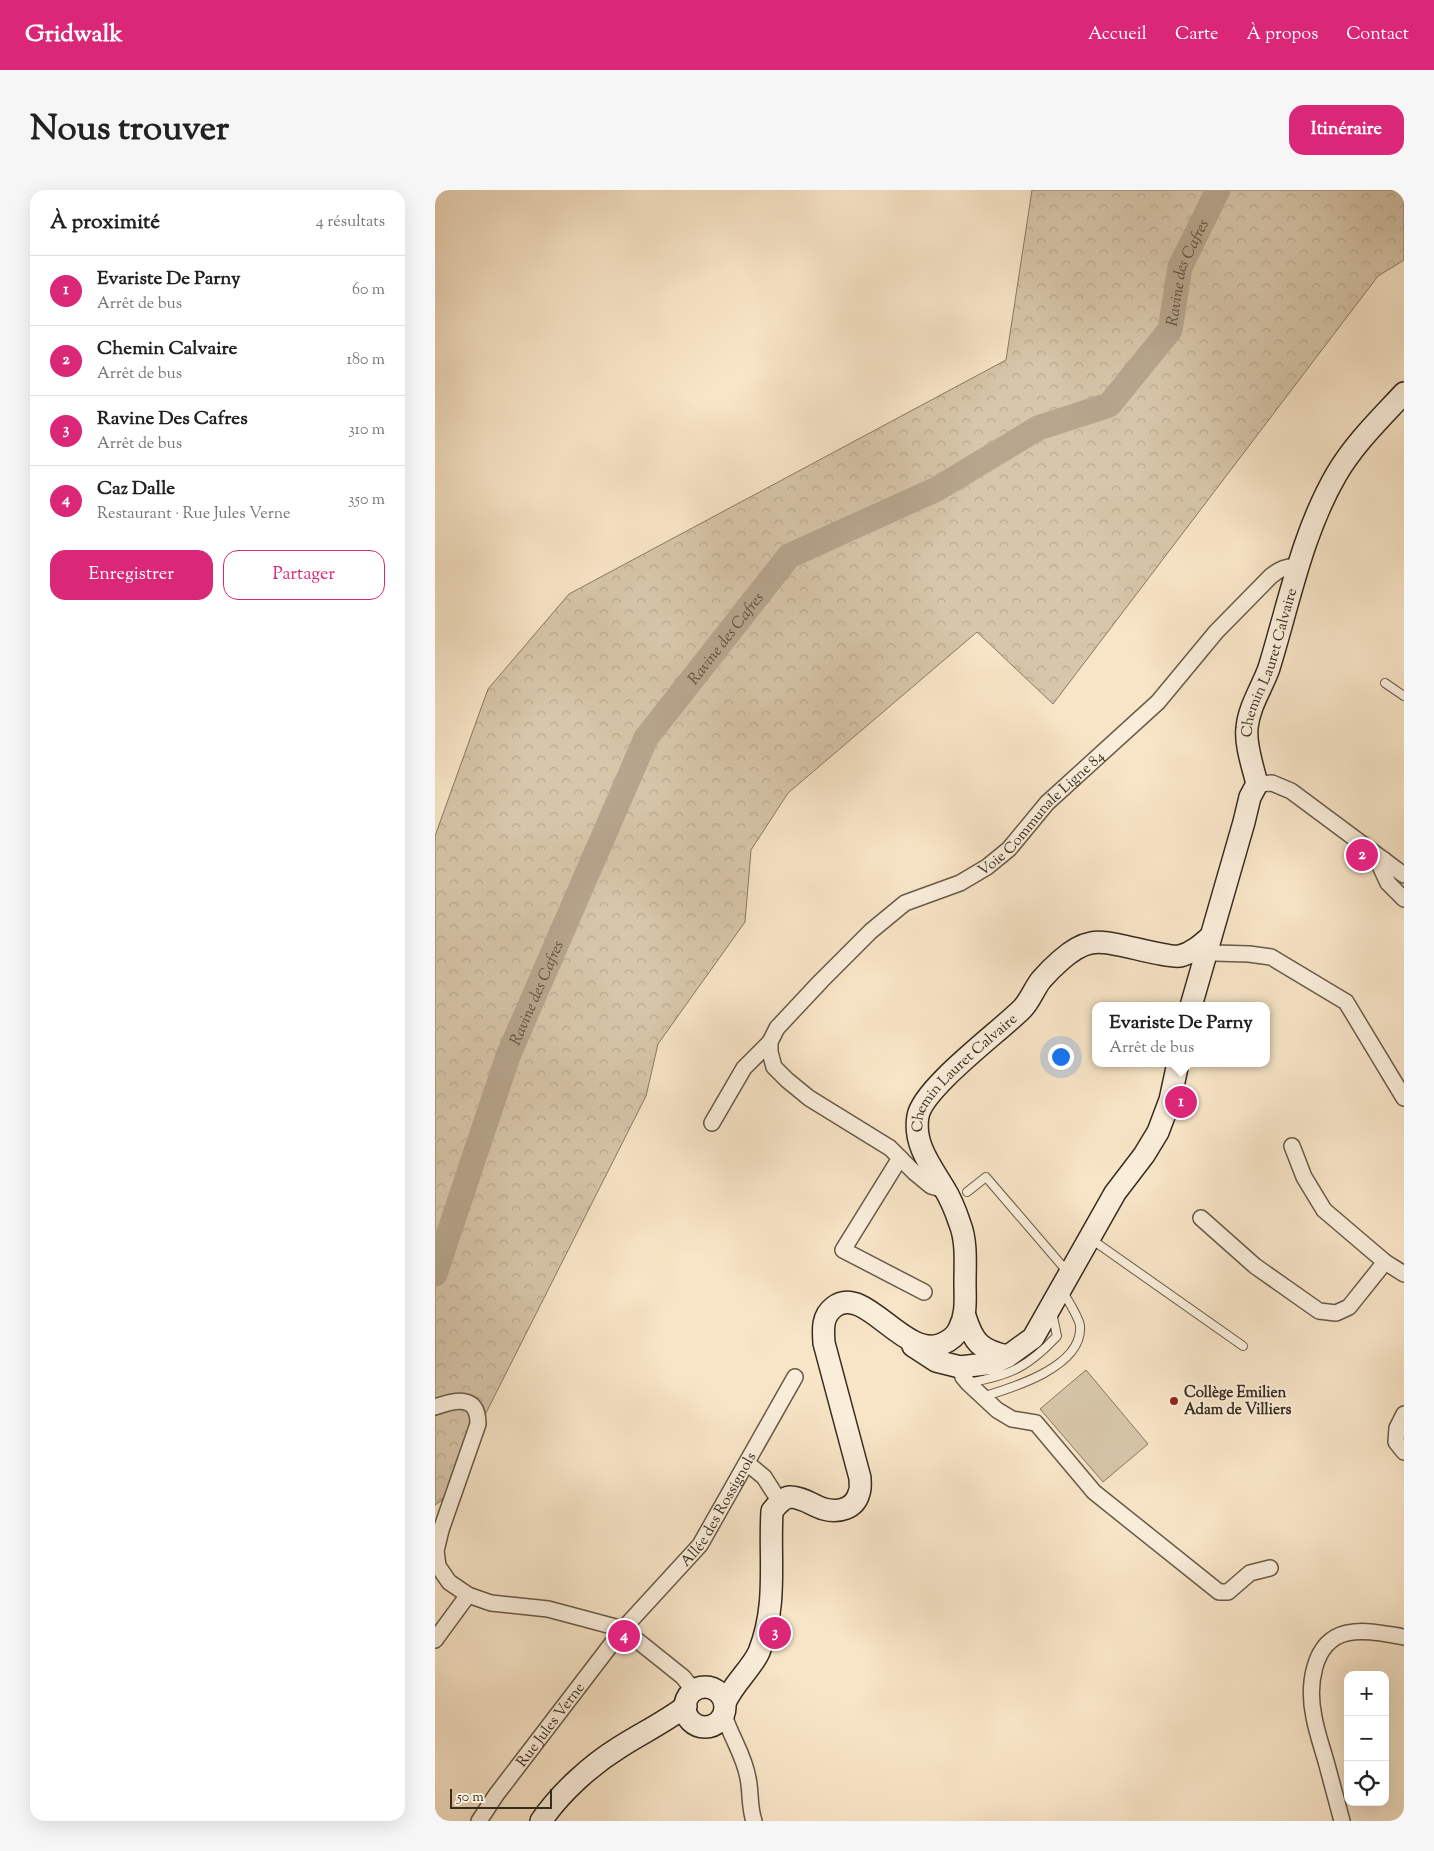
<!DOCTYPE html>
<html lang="fr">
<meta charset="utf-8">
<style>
:root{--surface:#fff;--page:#f6f6f6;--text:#222;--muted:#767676;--line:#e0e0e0;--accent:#db2777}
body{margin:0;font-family:"Sorts Mill Goudy",serif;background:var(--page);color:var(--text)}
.controls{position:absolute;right:15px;bottom:15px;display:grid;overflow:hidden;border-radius:10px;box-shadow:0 5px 20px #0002}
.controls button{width:45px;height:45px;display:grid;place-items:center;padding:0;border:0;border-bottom:1px solid var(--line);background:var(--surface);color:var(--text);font:25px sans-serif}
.scale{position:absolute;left:15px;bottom:12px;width:102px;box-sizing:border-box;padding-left:5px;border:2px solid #382c1e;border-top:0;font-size:14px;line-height:18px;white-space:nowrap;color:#382c1e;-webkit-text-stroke:4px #faeedb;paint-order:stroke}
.you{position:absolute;left:625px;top:866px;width:18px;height:18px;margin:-12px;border:4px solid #fff;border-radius:50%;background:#1a73e8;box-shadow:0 0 0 8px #1a73e833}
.badge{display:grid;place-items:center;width:32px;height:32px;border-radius:50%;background:var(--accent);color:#fff;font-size:16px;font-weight:700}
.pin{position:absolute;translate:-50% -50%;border:2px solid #fff;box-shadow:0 1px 5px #0006}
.popup{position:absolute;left:657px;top:812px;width:178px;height:65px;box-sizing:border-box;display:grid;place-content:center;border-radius:10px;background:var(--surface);filter:drop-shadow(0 1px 4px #0005);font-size:16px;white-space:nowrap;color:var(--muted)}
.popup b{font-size:19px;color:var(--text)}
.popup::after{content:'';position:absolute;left:50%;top:100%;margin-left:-10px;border:10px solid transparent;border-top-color:var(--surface)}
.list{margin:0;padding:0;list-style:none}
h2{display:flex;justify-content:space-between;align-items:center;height:65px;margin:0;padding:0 20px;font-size:21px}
h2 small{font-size:16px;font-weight:400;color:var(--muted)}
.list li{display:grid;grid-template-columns:32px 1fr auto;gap:15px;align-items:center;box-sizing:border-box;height:70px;padding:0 20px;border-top:1px solid var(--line)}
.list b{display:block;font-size:19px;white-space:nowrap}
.list p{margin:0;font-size:16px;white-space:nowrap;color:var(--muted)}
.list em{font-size:16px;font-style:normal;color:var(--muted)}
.actions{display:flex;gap:10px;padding:15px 20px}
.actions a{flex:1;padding:11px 0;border:1px solid var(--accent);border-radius:15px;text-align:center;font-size:18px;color:var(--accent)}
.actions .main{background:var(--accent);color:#fff}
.icon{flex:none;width:28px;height:28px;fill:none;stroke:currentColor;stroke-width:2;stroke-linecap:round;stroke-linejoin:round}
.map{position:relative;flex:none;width:969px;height:1631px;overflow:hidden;border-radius:15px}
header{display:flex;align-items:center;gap:30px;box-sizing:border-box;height:70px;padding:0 25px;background:var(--accent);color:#fff}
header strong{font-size:24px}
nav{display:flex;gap:28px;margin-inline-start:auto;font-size:18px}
.intro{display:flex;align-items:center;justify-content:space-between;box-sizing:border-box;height:120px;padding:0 30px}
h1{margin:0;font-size:35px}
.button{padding:12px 22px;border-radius:15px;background:var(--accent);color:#fff;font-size:18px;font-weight:700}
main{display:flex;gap:30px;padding:0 30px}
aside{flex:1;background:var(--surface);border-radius:15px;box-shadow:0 5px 20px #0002}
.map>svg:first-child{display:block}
.forest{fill:url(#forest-crowns);stroke:#887964}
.garden{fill:#d7c6aa;stroke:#887964}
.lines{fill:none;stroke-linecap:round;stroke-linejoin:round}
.river{stroke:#b7a68e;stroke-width:25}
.service-casing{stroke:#685a48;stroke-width:10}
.minor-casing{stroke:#685a48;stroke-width:18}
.secondary-casing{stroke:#382c1e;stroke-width:24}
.service{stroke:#faeedb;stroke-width:8}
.minor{stroke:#faeedb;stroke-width:15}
.secondary{stroke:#faeedb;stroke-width:21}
.poi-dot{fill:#8f2418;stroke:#faeedb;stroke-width:2}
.labels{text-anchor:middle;stroke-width:4;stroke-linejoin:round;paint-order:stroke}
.street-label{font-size:15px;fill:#382c1e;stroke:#faeedb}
.poi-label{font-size:15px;font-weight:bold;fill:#382c1e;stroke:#faeedb;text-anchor:start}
.water-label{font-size:16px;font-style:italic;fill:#5e5140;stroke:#faeedb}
</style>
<header>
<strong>Gridwalk</strong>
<nav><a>Accueil</a><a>Carte</a><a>À propos</a><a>Contact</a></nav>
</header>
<div class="intro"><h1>Nous trouver</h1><a class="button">Itinéraire</a></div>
<main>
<aside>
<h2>À proximité<small>4 résultats</small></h2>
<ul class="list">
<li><span class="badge">1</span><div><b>Evariste De Parny</b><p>Arrêt de bus</p></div><em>60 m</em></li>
<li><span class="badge">2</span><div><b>Chemin Calvaire</b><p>Arrêt de bus</p></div><em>180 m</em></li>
<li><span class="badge">3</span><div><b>Ravine Des Cafres</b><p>Arrêt de bus</p></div><em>310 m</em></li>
<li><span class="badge">4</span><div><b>Caz Dalle</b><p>Restaurant · Rue Jules Verne</p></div><em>350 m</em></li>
</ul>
<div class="actions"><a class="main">Enregistrer</a><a>Partager</a></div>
</aside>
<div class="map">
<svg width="969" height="1631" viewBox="0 0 969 1631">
<defs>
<pattern id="forest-crowns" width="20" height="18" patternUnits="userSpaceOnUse" patternTransform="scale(1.25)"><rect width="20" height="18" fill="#d7c6aa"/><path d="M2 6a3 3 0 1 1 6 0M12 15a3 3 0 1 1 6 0" fill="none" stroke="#b9aa92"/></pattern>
</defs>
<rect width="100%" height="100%" fill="#f8e5c7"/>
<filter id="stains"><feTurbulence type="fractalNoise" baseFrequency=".004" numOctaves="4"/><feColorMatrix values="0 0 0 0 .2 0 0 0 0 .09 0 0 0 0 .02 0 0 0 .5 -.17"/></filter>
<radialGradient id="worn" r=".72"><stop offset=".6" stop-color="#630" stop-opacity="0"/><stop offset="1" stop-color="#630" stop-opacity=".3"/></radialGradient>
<polygon class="forest" points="597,0 969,0 969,70 943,86 618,514 542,442 353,603 316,660 310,732 223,854 211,906 7,1310 0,1315 0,646 53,499 134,404 571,170"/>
<polygon class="garden" points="651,1180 713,1254 668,1292 605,1219"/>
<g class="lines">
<path class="river" id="s1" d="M0,1084l73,-218 138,-318 143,-182 148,-67 101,-61 71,-23 61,-75 10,-63 38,-77"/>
<g class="service-casing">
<g id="service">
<polyline points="950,493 969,506"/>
<polyline points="532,1002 551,987 630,1079 633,1080"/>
<polyline points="656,1049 808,1156"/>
<path d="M533,1193c42,-8 59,-15 89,-47l-5,-24"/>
<path d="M547,1207c30,-9 101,-30 98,-71 -1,-9 -13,-26 -17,-35"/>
</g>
</g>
<g class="minor-casing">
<g id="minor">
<polyline points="822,594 837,593 856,601 969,685"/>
<polyline points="949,670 946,678 953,693 969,709"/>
<polyline points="771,760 780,763 814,764 836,767 911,812 969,908"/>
<polyline points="277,933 309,878 335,852"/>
<polyline points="857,956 869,987 889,1020 950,1072 969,1084"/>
<polyline points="465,968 408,1060 489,1102"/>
<path id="s2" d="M510,1000l-14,-4 -17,-14 -24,-24 -81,-50 -22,-18 -13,-13 -4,-15v-10l7,-14 44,-47 50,-50 34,-28 55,-20 27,-16 22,-18 38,-46 111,-101 58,-70 55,-56c9,-7 15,-10 27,-9"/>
<polyline points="766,1028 820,1076 884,1121 901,1123 914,1117 950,1072"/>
<polyline points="525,1177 528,1187 533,1193 562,1220 577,1229 601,1233 659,1302 784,1402 793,1402 815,1383 835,1378"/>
<path d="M0,1217c20,-7 43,-13 43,17l-37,106 -5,21 2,15 11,16 19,13 23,8 57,6 75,20 60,48 11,14"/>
<polyline points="969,1224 962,1238 961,1252 969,1262"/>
<polyline points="312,1273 329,1287 345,1312"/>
<polyline points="0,1450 33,1405"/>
<path d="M289,1525c7,22 20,40 24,63 3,14 1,29 6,43"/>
<path id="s3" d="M44,1631l17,-26 127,-166 77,-84 95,-168"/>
<path d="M907,1631c-5,-19 -10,-37 -15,-56 -4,-15 -10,-31 -13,-48 -6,-28 -3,-76 33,-84 19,-4 38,1 57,4"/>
</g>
</g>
<g class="secondary-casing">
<g id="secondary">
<path id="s4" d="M756,816l53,-184 6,-25 7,-13c-4,-17 -12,-39 -10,-56 2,-22 15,-40 22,-60 20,-65 33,-134 67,-193 18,-31 44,-56 68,-82"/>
<path d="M530,1126c8,26 16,35 43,40"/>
<polyline points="478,1156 501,1171 525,1177 559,1173 573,1166 598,1148 680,1003 709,965 723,942 735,910 743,873"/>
<circle cx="270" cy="1517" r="20"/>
<path id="s5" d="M290,1513c8,-19 27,-35 34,-51 19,-48 10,-92 13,-141 5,-6 10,-13 18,-14 13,0 23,9 34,12 14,4 31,0 35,-16 2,-4 1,-11 1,-15l-36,-135c-1,-14 -2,-27 10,-36 31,-24 70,53 108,37 7,-3 14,-8 17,-15 8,-15 6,-30 6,-46 0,-19 2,-41 -5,-59 -4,-12 -9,-25 -16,-36 -13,-22 -31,-44 -26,-72 5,-28 81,-84 104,-107 8,-8 12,-20 19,-29 6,-7 13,-14 20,-20 9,-8 19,-15 30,-17 9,-2 19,0 28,2 12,2 52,13 61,11 12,-3 21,-11 30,-19"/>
<path d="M106,1631c20,-29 50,-56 79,-74 22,-14 45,-25 66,-41"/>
</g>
</g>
<use href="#service" class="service"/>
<use href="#minor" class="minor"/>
<use href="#secondary" class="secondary"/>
</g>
<circle class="poi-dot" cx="739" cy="1211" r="5"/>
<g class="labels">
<g class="street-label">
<text dy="5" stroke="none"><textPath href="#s4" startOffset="358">Chemin Lauret Calvaire</textPath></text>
<text dy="5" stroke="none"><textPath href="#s2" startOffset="599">Voie Communale Ligne 84</textPath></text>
<text dy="5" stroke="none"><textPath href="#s5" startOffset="932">Chemin Lauret Calvaire</textPath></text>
<text dy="5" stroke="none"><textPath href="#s3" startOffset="394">Allée des Rossignols</textPath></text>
<text dy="5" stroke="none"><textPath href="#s3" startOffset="120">Rue Jules Verne</textPath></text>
</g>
<g class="poi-label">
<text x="749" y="1207">Collège Emilien<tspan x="749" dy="17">Adam de Villiers</tspan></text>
</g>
<g class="water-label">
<text dy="6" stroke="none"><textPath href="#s1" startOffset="1320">Ravine des Cafres</textPath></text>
<text dy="6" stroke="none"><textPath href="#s1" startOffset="704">Ravine des Cafres</textPath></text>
<text dy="6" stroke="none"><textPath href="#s1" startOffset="299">Ravine des Cafres</textPath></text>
</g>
</g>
<rect width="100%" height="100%" filter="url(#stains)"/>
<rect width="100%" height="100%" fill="url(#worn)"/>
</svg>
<div class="controls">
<button>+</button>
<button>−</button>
<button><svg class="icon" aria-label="locate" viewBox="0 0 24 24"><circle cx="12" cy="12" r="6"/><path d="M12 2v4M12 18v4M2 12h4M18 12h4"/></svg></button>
</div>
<div class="scale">50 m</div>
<div class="you"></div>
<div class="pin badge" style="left:746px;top:912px">1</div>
<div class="popup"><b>Evariste De Parny</b>Arrêt de bus</div>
<div class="pin badge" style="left:927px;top:665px">2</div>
<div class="pin badge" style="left:340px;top:1443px">3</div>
<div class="pin badge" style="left:189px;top:1446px">4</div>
</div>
</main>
